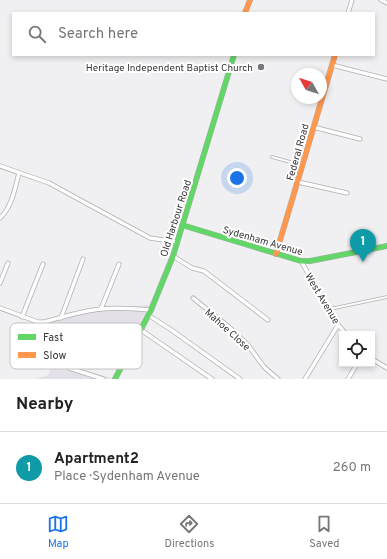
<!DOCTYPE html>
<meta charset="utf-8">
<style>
:root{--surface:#fff;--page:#f2f2f2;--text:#222;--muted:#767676;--line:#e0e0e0;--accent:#1a73e8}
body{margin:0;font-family:Overpass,sans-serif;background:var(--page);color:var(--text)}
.controls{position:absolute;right:12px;bottom:12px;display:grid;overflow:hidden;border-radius:0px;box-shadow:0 2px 6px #0003}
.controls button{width:36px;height:36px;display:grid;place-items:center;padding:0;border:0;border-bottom:1px solid var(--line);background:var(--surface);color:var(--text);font:20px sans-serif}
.compass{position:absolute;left:291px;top:68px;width:36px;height:36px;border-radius:50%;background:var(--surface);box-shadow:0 2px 6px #0003;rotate:309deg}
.you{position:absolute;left:237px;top:178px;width:14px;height:14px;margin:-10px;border:3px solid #fff;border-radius:50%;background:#1a73e8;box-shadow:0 0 0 6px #1a73e833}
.badge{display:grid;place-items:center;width:26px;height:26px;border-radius:50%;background:var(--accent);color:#fff;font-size:13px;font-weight:700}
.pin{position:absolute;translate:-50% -33px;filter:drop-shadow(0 1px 2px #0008)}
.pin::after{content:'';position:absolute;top:21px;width:14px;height:12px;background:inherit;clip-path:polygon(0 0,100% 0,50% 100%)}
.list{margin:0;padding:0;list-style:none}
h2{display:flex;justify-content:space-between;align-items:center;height:52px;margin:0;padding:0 16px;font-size:17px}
h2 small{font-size:13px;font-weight:400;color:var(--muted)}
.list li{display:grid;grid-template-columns:26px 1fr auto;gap:12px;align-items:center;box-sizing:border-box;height:72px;padding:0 16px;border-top:1px solid var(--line)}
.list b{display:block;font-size:15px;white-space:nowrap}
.list p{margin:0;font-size:13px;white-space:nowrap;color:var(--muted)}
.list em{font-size:13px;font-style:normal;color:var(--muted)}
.icon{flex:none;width:22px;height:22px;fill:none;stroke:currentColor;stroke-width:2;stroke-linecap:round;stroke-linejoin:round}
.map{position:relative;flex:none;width:387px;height:379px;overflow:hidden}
.search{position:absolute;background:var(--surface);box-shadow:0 2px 6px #0003;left:12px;right:12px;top:12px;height:44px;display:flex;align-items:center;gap:10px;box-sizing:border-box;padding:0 14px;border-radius:0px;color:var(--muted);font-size:15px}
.sheet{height:124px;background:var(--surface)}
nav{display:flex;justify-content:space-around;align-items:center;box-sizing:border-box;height:56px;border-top:1px solid var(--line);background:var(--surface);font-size:11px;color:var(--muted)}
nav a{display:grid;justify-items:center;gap:2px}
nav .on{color:var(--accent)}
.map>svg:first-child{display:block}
.built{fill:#e4e0e7}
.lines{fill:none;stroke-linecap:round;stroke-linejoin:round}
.lane-casing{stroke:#b0afb1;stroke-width:3.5}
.street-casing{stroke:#b0afb1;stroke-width:5}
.fast-casing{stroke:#b0afb1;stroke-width:6}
.slow-casing{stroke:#b0afb1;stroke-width:6}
.lane{stroke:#fdfdfd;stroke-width:2}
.street{stroke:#fdfdfd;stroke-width:3.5}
.fast{stroke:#63d668;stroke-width:5}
.slow{stroke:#ff974d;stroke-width:5}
.poi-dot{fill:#787779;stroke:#fff;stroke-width:1.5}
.labels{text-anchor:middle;stroke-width:4;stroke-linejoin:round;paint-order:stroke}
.poi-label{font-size:10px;fill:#373638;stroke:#fff;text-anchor:end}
.street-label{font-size:10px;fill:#373638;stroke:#fff}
.key{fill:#fff;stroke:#c3c3c3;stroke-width:1}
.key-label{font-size:11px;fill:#373638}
</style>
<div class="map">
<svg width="387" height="379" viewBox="0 0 387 379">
<rect width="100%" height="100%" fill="#f0eff1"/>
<polygon class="built" points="149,305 130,344 72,325 64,343 81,350 73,367 112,378 112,379 36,379 48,375 57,355 34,355 30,340 42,321 83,310"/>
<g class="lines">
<g class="lane-casing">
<g id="lane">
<polyline points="272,157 301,165"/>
<polyline points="330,309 387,297"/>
</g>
</g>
<g class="street-casing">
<g id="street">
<polyline points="381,0 387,3"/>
<polyline points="348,13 352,0"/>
<polyline points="332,65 387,79"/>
<polyline points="313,127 360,139"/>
<polyline points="0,166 49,183 150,238 177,242"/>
<polyline points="298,182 347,193"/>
<path d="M0,218c12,-11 15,-30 19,-45"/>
<polyline points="173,256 192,268 204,271 268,320"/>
<polyline points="301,261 338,325 346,334"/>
<polyline points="0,283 8,263"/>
<polyline points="193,298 229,327 248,345 264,367 278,379"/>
<path d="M0,308l38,14h6c19,-5 37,-11 57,-13 17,-2 33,0 50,1"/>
<polyline points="101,309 119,264"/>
<polyline points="148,315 170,329 240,379"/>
<polyline points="22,317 43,264"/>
<polyline points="61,318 83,259"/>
<polyline points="141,330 212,379"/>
<polyline points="372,359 387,368"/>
<polyline points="69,368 103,379"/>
<polyline points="305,379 338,325"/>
<polyline points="348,379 357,364"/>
</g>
</g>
<g class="fast-casing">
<g id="fast">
<polyline points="182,225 301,261 310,261 387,246"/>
<polyline points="115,379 151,310 173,256 234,55"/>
</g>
</g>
<g class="slow-casing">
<g id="slow">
<polyline points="245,13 250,0"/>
<polyline points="276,254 335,55"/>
</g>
</g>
<use href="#lane" class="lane"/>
<use href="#street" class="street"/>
<use href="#fast" class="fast"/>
<use href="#slow" class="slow"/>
</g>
<circle class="poi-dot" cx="261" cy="67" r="4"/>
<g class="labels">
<g class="poi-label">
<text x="253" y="71">Heritage Independent Baptist Church</text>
</g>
<g class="street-label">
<text transform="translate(297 152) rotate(-74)" y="4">Federal Road</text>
<text transform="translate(175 218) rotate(-72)" y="4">Old Harbour Road</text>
<text transform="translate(263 240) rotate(16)" y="4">Sydenham Avenue</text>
<text transform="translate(323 298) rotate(59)" y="4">West Avenue</text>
<text transform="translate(228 329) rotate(42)" y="4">Mahoe Close</text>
</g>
</g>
<rect x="10" y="323" width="132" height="46" rx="6" class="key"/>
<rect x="18" y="334" width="18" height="6" fill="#63d668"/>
<rect x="18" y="352" width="18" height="6" fill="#ff974d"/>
<g class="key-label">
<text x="43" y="341">Fast</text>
<text x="43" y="359">Slow</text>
</g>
</svg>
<div class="controls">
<button><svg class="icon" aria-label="locate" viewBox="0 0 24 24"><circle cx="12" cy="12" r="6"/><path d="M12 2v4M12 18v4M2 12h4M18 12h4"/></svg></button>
</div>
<svg class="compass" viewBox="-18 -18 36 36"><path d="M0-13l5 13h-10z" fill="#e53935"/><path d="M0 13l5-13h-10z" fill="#767676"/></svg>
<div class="you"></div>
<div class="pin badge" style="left:363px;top:262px;background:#0f9aa8">1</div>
<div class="search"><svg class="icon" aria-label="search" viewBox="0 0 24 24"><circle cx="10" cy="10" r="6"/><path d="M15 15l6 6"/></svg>Search here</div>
</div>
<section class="sheet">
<h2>Nearby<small></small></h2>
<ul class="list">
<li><span class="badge" style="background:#0f9aa8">1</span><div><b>Apartment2</b><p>Place · Sydenham Avenue</p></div><em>260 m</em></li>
</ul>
</section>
<nav>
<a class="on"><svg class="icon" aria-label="map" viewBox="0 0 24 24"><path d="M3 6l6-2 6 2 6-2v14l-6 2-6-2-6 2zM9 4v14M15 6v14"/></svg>Map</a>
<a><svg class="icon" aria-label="directions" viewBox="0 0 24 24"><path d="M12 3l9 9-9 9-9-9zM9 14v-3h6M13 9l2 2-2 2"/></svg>Directions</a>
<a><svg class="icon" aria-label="saved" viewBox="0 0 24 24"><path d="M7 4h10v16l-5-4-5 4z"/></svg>Saved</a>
</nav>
